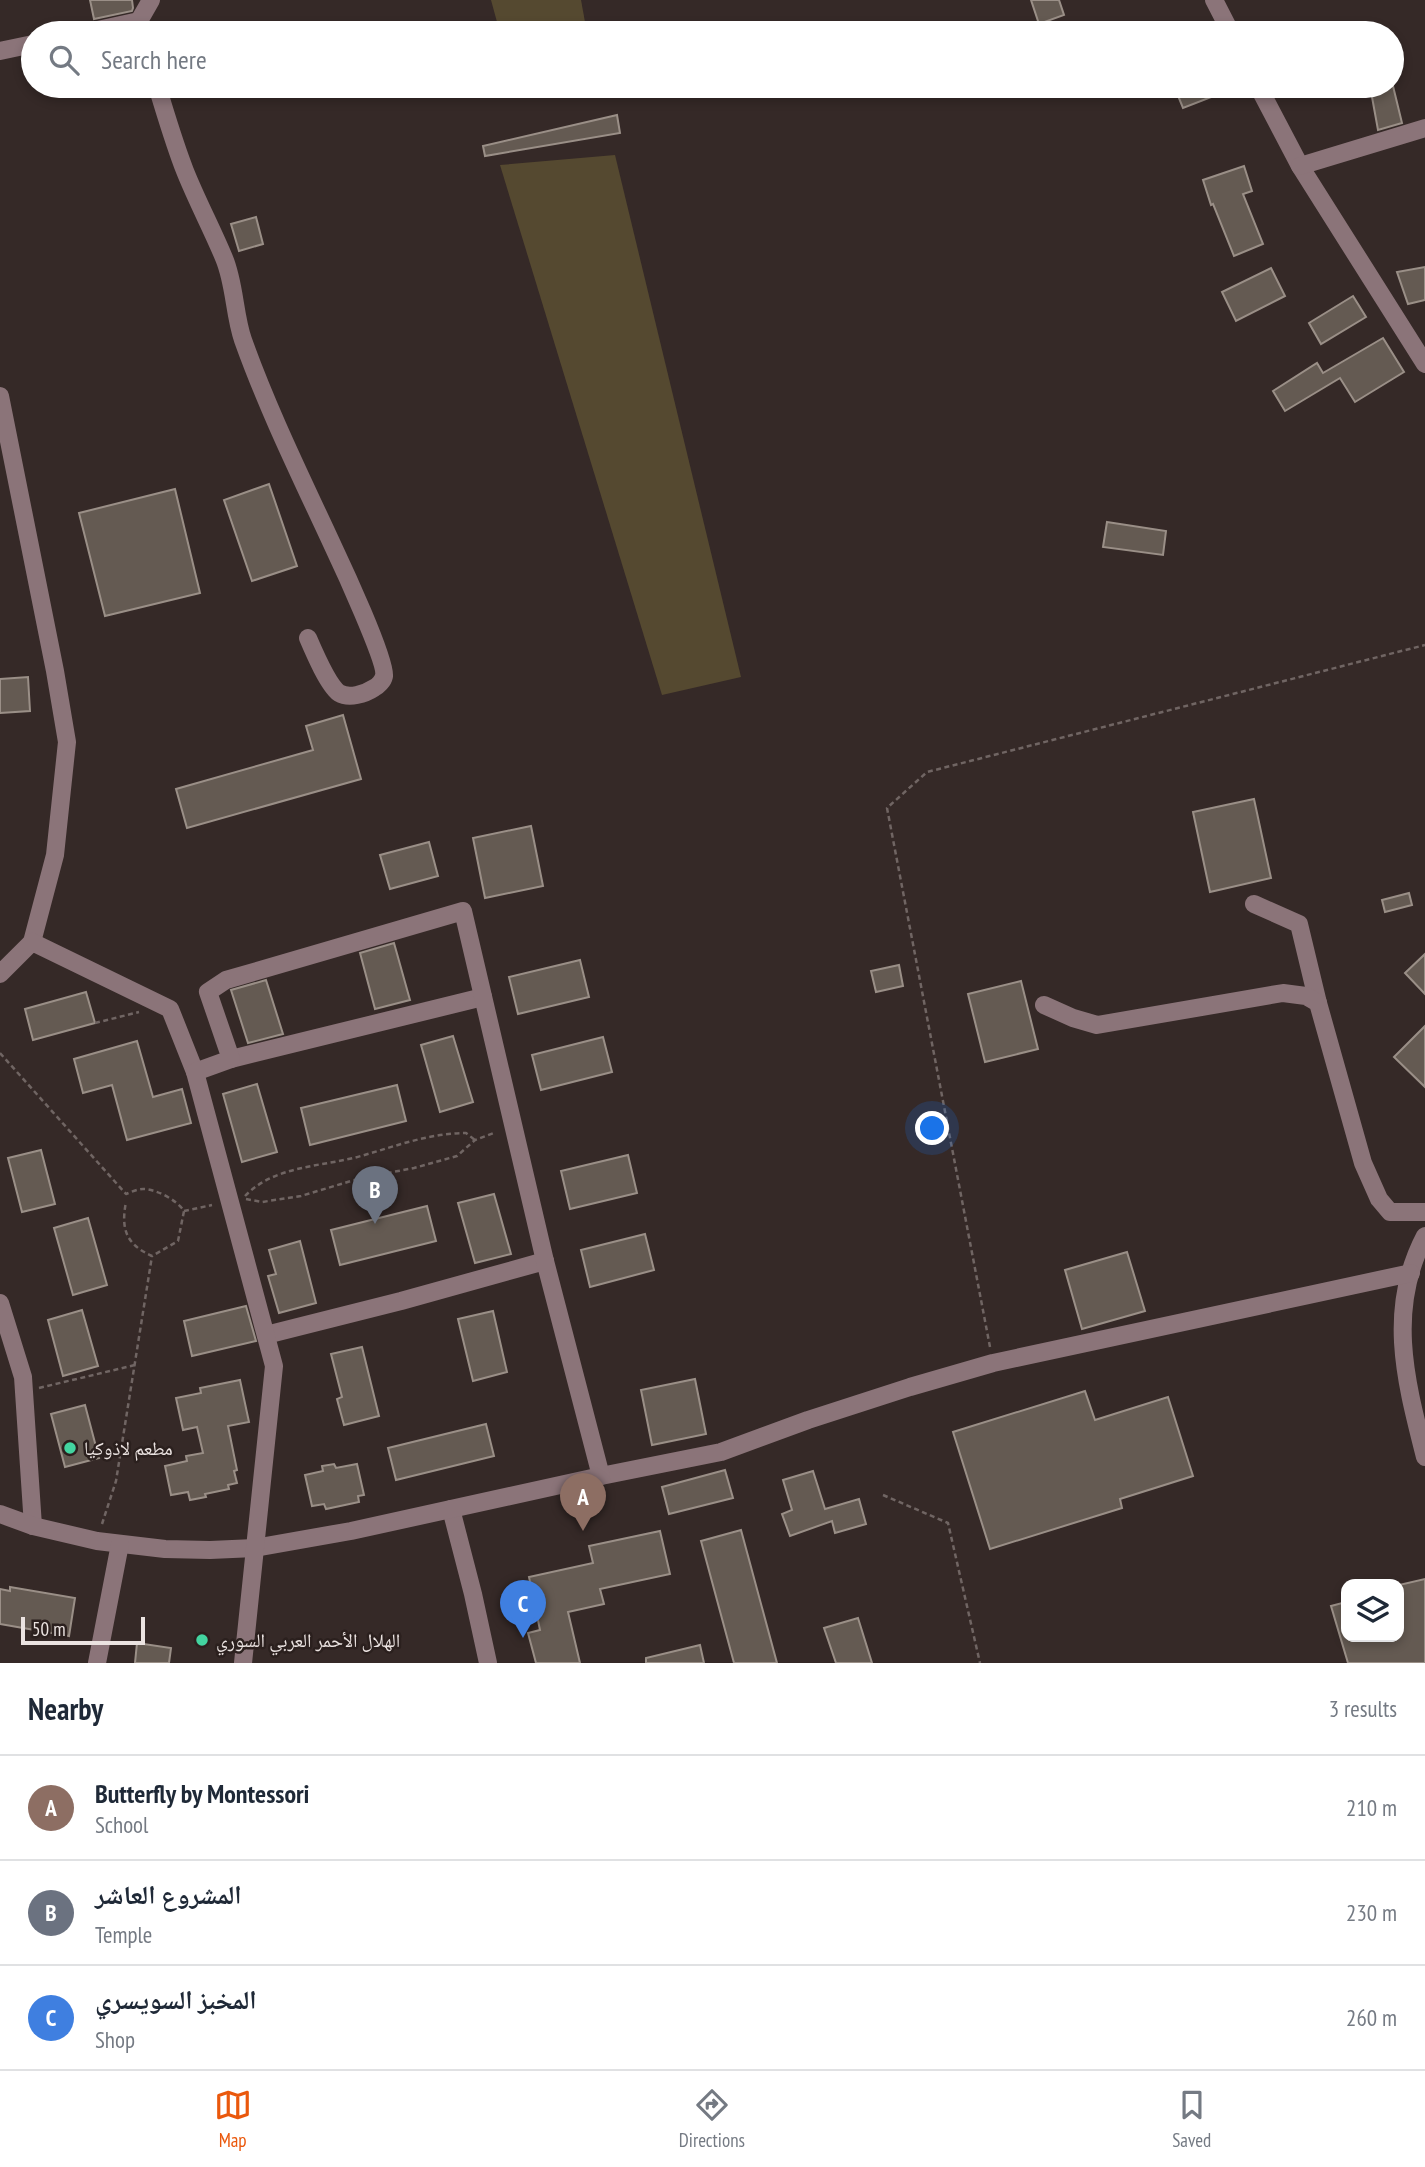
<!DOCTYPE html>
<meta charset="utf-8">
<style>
:root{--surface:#fff;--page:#f6f6f7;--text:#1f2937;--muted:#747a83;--line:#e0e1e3;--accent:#ea580c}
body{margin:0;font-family:"PT Sans Narrow","Noto Naskh Arabic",sans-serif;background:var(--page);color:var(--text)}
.controls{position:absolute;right:21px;bottom:21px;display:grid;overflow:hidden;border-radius:14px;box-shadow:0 4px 10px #0003}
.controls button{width:63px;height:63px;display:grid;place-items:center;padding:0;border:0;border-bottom:2px solid var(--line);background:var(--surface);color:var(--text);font:35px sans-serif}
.scale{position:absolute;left:21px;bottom:18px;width:124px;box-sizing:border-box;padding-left:7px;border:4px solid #ebe3e1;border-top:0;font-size:19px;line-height:24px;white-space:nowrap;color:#ebe3e1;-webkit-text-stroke:5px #2b201e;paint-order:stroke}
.you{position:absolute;left:933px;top:1129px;width:24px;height:24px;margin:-18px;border:5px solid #fff;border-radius:50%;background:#1a73e8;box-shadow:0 0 0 10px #1a73e833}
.badge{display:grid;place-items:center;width:46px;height:46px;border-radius:50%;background:var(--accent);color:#fff;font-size:23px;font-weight:700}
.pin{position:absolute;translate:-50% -58px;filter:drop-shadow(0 2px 4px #0008)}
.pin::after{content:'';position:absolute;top:37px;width:24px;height:21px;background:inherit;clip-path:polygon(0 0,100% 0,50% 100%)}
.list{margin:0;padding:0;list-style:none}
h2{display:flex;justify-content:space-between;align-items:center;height:91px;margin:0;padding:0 28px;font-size:30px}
h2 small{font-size:23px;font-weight:400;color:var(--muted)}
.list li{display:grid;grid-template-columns:46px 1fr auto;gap:21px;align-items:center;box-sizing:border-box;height:105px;padding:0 28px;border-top:2px solid var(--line)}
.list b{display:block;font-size:26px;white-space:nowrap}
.list p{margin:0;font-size:23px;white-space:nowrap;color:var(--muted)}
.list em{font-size:23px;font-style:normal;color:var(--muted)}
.icon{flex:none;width:38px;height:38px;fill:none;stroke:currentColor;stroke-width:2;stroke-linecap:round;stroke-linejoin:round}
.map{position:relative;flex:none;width:1425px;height:1663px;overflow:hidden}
.search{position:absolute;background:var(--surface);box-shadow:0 4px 10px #0003;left:21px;right:21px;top:21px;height:77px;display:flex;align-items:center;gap:18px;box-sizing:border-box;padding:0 24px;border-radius:38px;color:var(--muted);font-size:26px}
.sheet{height:406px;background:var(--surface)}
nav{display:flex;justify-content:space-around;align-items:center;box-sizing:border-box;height:98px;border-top:2px solid var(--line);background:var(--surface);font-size:19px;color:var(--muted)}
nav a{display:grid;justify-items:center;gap:4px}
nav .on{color:var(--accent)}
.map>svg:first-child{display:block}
.green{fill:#554930}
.building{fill:#645a52;stroke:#9a8f87;stroke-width:2}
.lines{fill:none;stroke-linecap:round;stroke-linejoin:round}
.path{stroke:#706563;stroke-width:2.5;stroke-dasharray:5 3.5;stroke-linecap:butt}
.minor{stroke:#8b7479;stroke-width:18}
.poi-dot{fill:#43d4a0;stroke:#2b201e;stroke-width:2.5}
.labels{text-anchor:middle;stroke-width:5;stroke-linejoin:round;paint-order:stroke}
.poi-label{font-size:19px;fill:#ebe3e1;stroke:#2b201e;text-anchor:start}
</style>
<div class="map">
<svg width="1425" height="1663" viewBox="0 0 1425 1663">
<rect width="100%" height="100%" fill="#352927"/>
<g class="green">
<polygon points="491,0 581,0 587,33 500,33"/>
<polygon points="615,155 741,677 662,695 500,165"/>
</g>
<g class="building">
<polygon points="90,0 132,0 133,8 132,11 94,19"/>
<polygon points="1031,0 1059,0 1064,15 1039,24"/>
<polygon points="1174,86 1237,86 1237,87 1183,108"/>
<polygon points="1370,86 1393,86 1402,123 1378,130"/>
<polygon points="617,115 620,133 485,156 483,146"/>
<polygon points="1244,166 1252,191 1243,194 1263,244 1234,256 1213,204 1211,205 1203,180"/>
<polygon points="256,217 263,244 239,251 231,224"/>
<polygon points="1425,267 1425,300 1408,304 1397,272"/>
<polygon points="1271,268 1285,296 1236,321 1222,292"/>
<polygon points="1353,296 1366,317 1321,344 1309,323"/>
<polygon points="1383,338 1404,372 1355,402 1340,378 1285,411 1273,391 1317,363 1323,373"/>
<polygon points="269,484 297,566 252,581 224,500"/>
<polygon points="175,489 200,593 105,616 79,513"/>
<polygon points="1107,522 1166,531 1163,555 1103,547"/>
<polygon points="28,677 30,711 0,713 0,679"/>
<polygon points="343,715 361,779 187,828 176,789 313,750 306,726"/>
<polygon points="1254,799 1271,878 1210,892 1193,812"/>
<polygon points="531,826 543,886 485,898 473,838"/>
<polygon points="429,842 438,876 390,889 380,855"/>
<polygon points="1409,893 1412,905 1385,912 1382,900"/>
<polygon points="394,943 410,1000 375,1009 360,953"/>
<polygon points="1425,954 1425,994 1405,973"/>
<polygon points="580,960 589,997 518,1014 509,977"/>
<polygon points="899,965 903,986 876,992 871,971"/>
<polygon points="266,980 283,1034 248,1043 231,990"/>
<polygon points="1021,981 1038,1049 985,1062 968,994"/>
<polygon points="86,992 95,1023 33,1040 25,1009"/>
<polygon points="1425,1026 1425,1087 1394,1057"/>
<polygon points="453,1036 473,1102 440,1112 421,1045"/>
<polygon points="603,1037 612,1072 541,1090 532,1055"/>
<polygon points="137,1041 153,1097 182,1089 191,1123 127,1140 112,1085 83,1093 74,1059"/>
<polygon points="257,1084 277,1152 242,1162 223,1094"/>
<polygon points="397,1085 406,1121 310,1145 301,1108"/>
<polygon points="41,1150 55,1204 22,1212 8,1158"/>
<polygon points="628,1155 637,1193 570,1209 561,1171"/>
<polygon points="494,1194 511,1254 475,1263 458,1203"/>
<polygon points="427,1206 436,1241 340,1265 331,1230"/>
<polygon points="88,1218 107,1285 73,1295 54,1228"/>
<polygon points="645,1234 654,1270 590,1287 581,1250"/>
<polygon points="300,1241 316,1303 279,1313 268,1276 276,1274 269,1250"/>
<polygon points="1127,1252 1145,1311 1082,1329 1065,1270"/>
<polygon points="246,1306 256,1341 192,1356 184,1321"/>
<polygon points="82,1310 98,1366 63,1376 48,1320"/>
<polygon points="493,1311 507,1372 473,1381 458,1319"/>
<polygon points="362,1347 379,1416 344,1425 337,1399 342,1397 331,1354"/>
<polygon points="695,1379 706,1434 652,1445 641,1390"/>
<polygon points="240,1380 249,1422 228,1426 237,1470 234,1471 237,1483 228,1485 229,1489 205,1494 206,1497 190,1500 188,1492 171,1495 165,1466 187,1461 186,1456 203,1453 197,1427 183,1430 176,1398 201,1393 200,1388"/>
<polygon points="1085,1391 1095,1420 1168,1397 1193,1476 1120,1499 1122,1508 990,1549 953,1432"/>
<polygon points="85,1405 99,1458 65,1467 51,1414"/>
<polygon points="486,1424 494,1456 396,1480 388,1448"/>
<polygon points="334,1464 336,1468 357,1464 364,1495 358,1496 359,1502 326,1509 324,1504 312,1506 305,1475 323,1471 322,1466"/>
<polygon points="725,1470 733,1498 669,1514 662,1487"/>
<polygon points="813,1471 825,1509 859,1499 866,1524 835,1533 832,1521 790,1536 782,1514 792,1510 783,1480"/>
<polygon points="741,1530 777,1663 734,1663 701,1541"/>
<polygon points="660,1531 670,1574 600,1589 604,1604 568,1612 580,1663 536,1663 528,1633 540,1630 529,1577 593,1563 589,1546"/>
<polygon points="1425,1579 1425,1663 1348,1663 1331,1606 1346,1602 1346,1637 1399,1637 1399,1585"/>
<polygon points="10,1587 75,1598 69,1636 0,1624 0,1589 10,1591"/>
<polygon points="858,1618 872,1663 836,1663 824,1628"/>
<polygon points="137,1643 171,1648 169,1663 135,1663"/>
<polygon points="700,1645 704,1663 646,1663 646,1658"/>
</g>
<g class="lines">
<g class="path">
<polyline points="95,1023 139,1012"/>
<path d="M0,1053l126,141c5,-2 12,-5 17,-5 13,0 34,11 41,22l-6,30 -26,15c-27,-12 -31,-28 -26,-54"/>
<path d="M245,1196c30,-31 77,-29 116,-40 35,-10 69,-23 105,-23l9,7"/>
<polyline points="246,1199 262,1202 301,1196 361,1178 414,1168 457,1156 475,1140 494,1133"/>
<polyline points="184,1211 212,1205"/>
<polyline points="990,1347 887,808 927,772 1425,645"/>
<polyline points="39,1388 135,1365"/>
<polyline points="883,1495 948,1523 980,1663"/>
<polyline points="102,1524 116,1481 152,1256"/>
</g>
<g class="minor">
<polyline points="1214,0 1231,33"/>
<polyline points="84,33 139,21 151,0"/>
<polyline points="0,51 33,44"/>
<path d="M157,86c9,29 17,57 28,85 12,30 27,58 39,87 11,26 10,56 19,82 25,70 58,137 89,204 9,19 55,118 52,132 -1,5 -6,10 -10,12 -9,6 -25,11 -35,5 -11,-8 -25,-41 -31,-55"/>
<polyline points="1258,86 1300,166 1425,364"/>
<polyline points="1300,166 1425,128"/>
<polyline points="0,396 55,671 67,742 55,855 32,942"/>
<polyline points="1254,904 1299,924 1318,1003"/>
<polyline points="0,974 32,942 170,1009 195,1072"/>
<polyline points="1044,1005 1073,1018 1097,1025 1283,993 1306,996 1318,1003 1363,1163 1379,1199 1390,1212 1425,1212"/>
<polyline points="231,1059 483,997"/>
<path d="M1425,1236c-39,74 -19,146 0,221"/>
<polyline points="0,1303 23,1377 33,1526"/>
<polyline points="266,1335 401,1301 545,1261"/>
<polyline points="451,1509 473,1594 488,1663"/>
<polyline points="0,1514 33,1526 97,1541 165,1549 210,1550 255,1548 351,1531 601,1476 721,1452 808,1420 910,1387 993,1363 1411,1273"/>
<polyline points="97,1663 120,1544"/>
<polyline points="243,1663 274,1366 195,1072 231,1059 208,992 226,980 463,911 545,1261 601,1476"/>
</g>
</g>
<g class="poi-dot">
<circle cx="70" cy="1448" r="7"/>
<circle cx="202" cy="1640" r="7"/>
</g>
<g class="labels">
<g class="poi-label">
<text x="84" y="1455">مطعم لاذوكيا</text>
<text x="216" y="1647">الهلال الأحمر العربي السوري</text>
</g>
</g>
</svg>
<div class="controls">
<button><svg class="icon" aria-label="layers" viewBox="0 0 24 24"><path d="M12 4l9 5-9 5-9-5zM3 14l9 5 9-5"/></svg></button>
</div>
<div class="scale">50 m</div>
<div class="you"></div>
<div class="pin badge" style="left:583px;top:1531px;background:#8d6e63">A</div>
<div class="pin badge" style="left:375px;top:1224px;background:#6b7280">B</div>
<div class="pin badge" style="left:523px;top:1638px;background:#3f7fe0">C</div>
<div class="search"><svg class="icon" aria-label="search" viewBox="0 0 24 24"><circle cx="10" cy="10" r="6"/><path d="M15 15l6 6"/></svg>Search here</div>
</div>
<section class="sheet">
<h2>Nearby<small>3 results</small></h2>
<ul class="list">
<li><span class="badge" style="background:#8d6e63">A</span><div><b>Butterfly by Montessori</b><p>School</p></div><em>210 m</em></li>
<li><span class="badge" style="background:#6b7280">B</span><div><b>المشروع العاشر</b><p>Temple</p></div><em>230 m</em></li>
<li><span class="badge" style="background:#3f7fe0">C</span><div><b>المخبز السويسري</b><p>Shop</p></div><em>260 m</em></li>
</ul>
</section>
<nav>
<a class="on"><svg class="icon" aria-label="map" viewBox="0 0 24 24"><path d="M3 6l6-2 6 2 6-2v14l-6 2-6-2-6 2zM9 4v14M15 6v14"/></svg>Map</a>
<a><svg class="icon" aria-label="directions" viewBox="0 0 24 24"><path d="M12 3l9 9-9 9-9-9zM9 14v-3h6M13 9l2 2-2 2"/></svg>Directions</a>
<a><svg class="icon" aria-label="saved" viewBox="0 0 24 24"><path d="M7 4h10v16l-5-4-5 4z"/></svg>Saved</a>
</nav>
